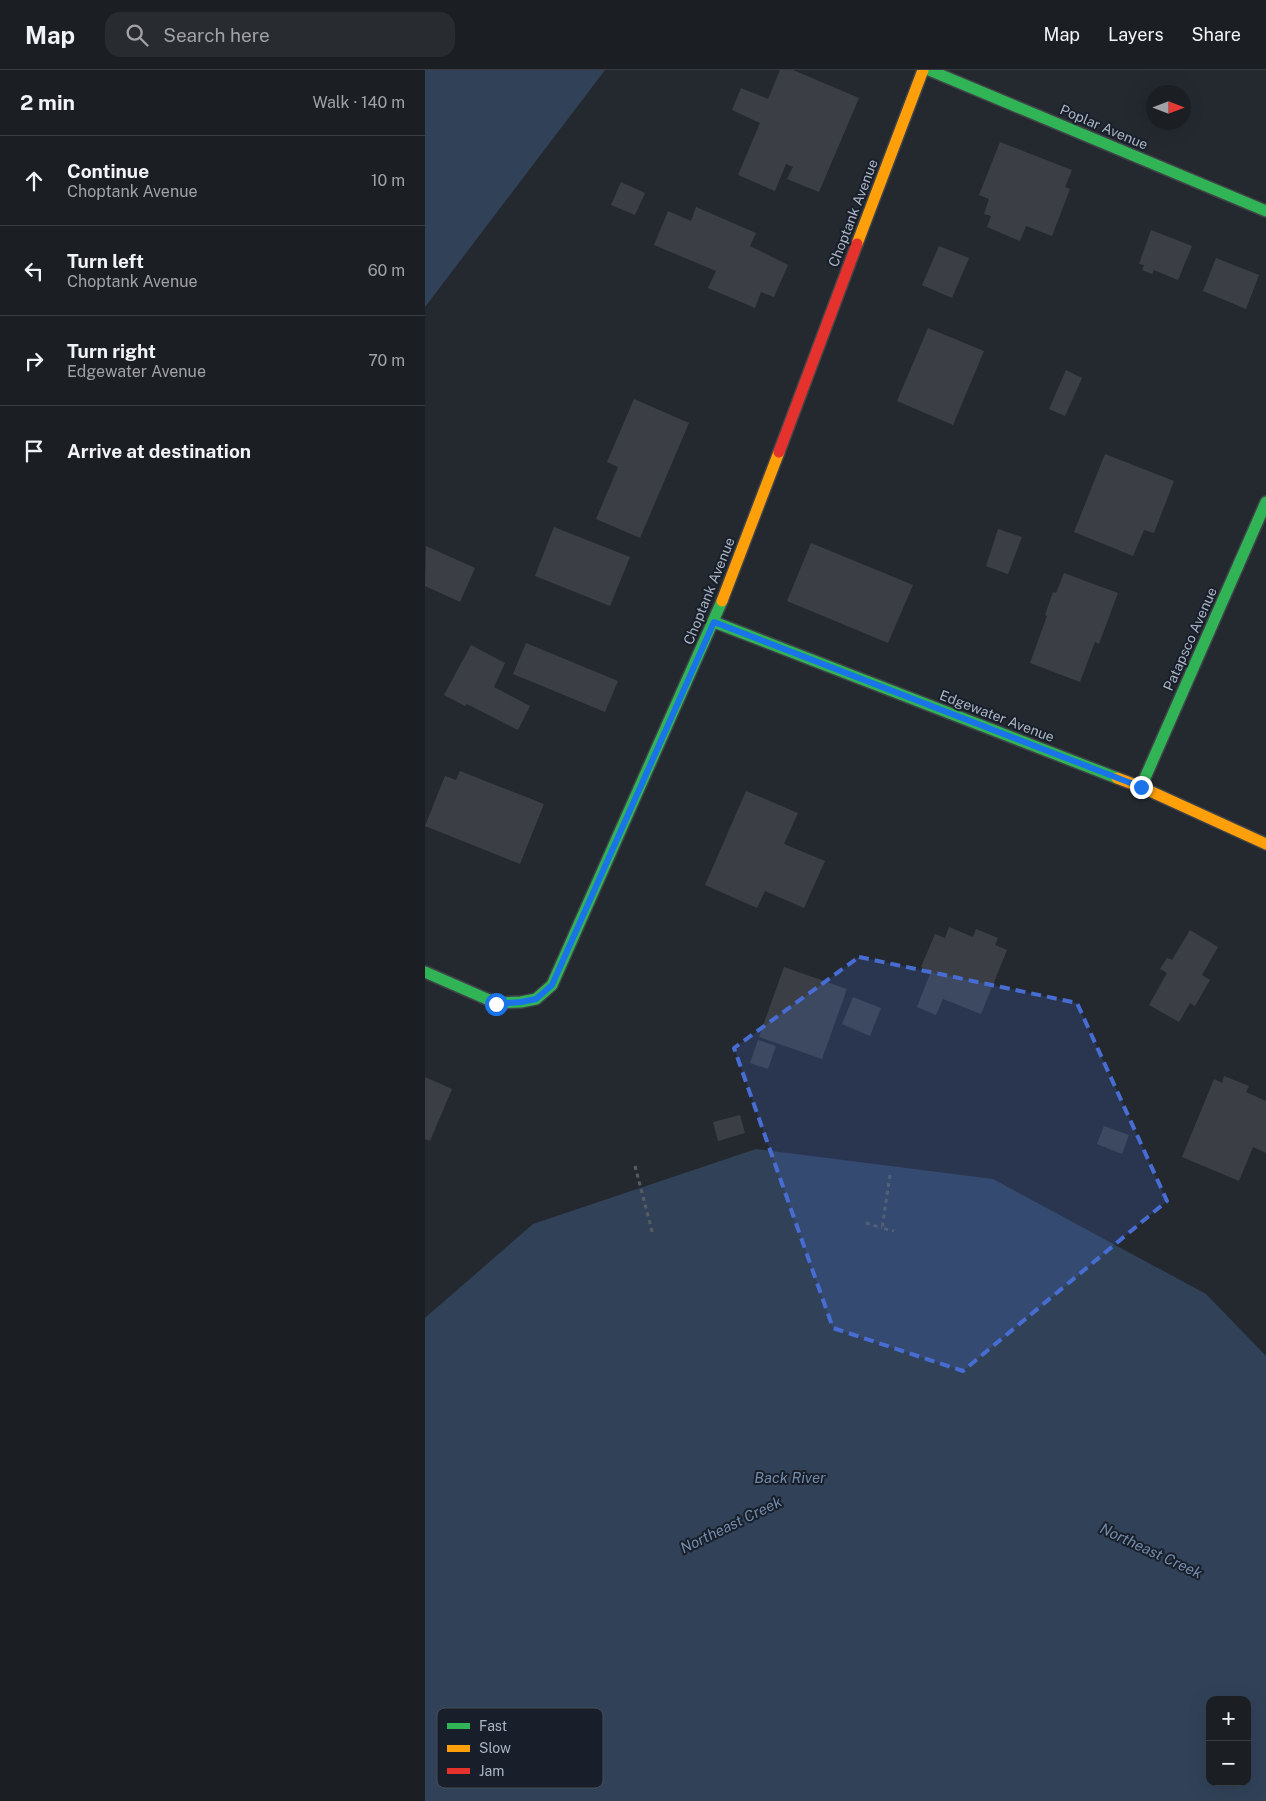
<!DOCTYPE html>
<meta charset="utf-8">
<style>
:root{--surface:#1b1f24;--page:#282c31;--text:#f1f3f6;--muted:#a0a2a6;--line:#393d41}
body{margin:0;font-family:"Public Sans",sans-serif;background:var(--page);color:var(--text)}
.controls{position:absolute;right:15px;bottom:15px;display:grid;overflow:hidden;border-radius:10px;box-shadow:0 5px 20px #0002}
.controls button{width:45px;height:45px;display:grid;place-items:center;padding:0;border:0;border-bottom:1px solid var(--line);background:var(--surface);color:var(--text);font:25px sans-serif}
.compass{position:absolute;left:721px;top:15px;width:45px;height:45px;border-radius:50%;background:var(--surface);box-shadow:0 5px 20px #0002;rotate:90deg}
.stop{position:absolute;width:15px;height:15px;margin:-11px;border:4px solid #1a73e8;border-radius:50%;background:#fff}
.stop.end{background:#1a73e8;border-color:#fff;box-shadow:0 1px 5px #0008}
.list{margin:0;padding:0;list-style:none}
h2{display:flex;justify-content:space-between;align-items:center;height:65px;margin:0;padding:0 20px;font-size:21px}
h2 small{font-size:16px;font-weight:400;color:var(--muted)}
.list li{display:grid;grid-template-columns:32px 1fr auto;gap:15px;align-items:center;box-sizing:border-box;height:90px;padding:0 20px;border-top:1px solid var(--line)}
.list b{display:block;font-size:19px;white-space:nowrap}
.list p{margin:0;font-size:16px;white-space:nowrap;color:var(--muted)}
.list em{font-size:16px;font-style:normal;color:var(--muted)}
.icon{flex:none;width:28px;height:28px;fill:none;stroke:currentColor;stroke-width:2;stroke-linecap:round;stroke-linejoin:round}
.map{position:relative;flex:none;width:841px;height:1731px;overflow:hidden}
header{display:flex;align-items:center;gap:30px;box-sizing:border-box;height:70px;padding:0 25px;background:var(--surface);border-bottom:1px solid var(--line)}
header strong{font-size:24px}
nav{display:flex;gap:28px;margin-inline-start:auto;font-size:18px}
.search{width:350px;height:45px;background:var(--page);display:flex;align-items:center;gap:12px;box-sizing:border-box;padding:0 18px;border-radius:15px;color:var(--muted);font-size:19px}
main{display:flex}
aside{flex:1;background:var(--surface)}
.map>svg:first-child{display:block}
.water{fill:#314258;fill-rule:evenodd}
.building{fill:#3b3f45}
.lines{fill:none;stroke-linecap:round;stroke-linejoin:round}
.fast-casing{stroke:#404349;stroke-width:14}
.slow-casing{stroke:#404349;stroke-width:14}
.jam-casing{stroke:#404349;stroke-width:14}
.path{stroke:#565c62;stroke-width:3;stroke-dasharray:4 4;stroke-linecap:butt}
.fast{stroke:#30b455;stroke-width:11}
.slow{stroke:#ff9f0a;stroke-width:11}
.jam{stroke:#e5322d;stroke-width:11}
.route{stroke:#1a73e8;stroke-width:6}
.marked{fill:#486dd2;fill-opacity:0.2;stroke:#486dd2;stroke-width:4;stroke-dasharray:10 6;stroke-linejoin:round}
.labels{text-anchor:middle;stroke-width:4;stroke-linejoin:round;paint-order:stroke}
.street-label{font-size:14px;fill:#abb5c3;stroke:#181f2a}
.water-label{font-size:15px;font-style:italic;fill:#748cac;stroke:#181f2a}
.key{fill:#181f2a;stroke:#444c58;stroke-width:1}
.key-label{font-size:14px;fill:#abb5c3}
</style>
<header>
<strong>Map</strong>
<div class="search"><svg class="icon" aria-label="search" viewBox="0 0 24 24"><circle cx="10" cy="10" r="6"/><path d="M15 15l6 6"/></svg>Search here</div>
<nav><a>Map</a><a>Layers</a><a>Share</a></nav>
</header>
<main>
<aside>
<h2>2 min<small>Walk · 140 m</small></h2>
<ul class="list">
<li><svg class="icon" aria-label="ahead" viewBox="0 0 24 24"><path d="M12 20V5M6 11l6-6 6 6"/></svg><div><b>Continue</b><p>Choptank Avenue</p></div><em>10 m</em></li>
<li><svg class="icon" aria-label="left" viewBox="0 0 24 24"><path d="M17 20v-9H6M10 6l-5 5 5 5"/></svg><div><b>Turn left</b><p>Choptank Avenue</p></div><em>60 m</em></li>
<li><svg class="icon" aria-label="right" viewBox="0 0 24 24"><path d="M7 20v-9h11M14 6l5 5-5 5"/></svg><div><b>Turn right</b><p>Edgewater Avenue</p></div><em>70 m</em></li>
<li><svg class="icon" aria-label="arrive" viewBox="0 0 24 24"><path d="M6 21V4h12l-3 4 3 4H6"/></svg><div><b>Arrive at destination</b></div></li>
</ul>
</aside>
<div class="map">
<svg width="841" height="1731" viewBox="0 0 841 1731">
<rect width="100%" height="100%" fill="#242930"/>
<g class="water">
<polygon points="0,0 180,0 0,237"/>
<path d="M331,1079l237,30 213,115 60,62v445h-841v-483l108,-94zM785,1630h37v82h-37z"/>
</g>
<g class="building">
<polygon points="355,0 368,0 434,28 394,122 362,109 368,97 361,94 350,121 313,105 335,53 307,40 316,18 343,29"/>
<polygon points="575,72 647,100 640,117 645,119 627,166 601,156 595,171 562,157 566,146 559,144 564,129 554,125"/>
<polygon points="196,112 220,123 210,145 186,135"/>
<polygon points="271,137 331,163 325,176 363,195 349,227 336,222 330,238 283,218 291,201 229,175 243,141 266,151"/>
<polygon points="726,160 767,176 753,210 729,200 727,204 717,200 719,195 714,194"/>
<polygon points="514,176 544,188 527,228 497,215"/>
<polygon points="791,188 834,205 821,239 778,221"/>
<polygon points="503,258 559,281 528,355 472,331"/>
<polygon points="641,300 657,308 640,346 624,339"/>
<polygon points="209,329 264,353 215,468 171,449 193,397 182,392"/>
<polygon points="680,384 749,411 729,463 719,460 708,486 649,462"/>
<polygon points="129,457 205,487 185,536 110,506"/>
<polygon points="573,459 597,467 583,504 561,496"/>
<polygon points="386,473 488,515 463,573 362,531"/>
<polygon points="1,476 50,498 35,532 0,516"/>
<polygon points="639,503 693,523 674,574 670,572 655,612 605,593 622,546 620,545 628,522 631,523"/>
<polygon points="101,573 193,611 180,642 88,604"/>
<polygon points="46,575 80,593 69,617 105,636 93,660 42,634 40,636 19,625"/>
<polygon points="35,701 119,734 95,794 0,756 20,706 31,710"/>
<polygon points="321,721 373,743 359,774 400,791 379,838 340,821 332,838 280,815"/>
<polygon points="524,857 548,867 551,859 573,868 570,875 582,880 556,944 518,929 511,945 492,937 506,901 496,897 510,864 520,868"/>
<polygon points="765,860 793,877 777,905 785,910 770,936 765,933 754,952 724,935 742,903 735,899 742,888 747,890"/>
<polygon points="359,897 422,919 397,989 334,967"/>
<polygon points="428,927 456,938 445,966 417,954"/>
<polygon points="333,970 351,976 343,999 325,993"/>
<polygon points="799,1006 824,1016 821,1022 841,1031 841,1083 828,1077 814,1111 757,1087 789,1009 797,1013"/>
<polygon points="0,1007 27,1019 5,1071 0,1069"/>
<polygon points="315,1045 320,1063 293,1071 288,1052"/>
<polygon points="679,1056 704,1065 697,1084 672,1074"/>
</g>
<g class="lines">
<g class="fast-casing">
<g id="fast">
<polyline points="504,0 841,141"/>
<polyline points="289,552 692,708"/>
<polyline points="716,717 841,432"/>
<polyline points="0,902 71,933 96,932 111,929 127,915 297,531"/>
</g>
</g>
<g class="slow-casing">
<g id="slow">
<polyline points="432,174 498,0"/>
<polyline points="297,531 354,382"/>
<polyline points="692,708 716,717 841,774"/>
</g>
</g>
<g class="jam-casing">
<polyline id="jam" points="354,382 432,174"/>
</g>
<g class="path">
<polyline points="210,1096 228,1165"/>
<polyline points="465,1105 457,1158 469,1161"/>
<polyline points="441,1153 457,1158"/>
</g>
<use href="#fast" class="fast"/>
<use href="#slow" class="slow"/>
<use href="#jam" class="jam"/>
</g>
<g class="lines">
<polyline class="route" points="71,934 96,932 111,929 127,915 289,552 716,717"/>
</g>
<path class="marked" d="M434,887l218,46 90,198 -204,170 -130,-43 -99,-280z"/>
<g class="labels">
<g class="street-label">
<text transform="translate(679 57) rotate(23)" y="5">Poplar Avenue</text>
<text transform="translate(428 143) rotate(-69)" y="5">Choptank Avenue</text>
<text transform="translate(284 521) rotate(-68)" y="5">Choptank Avenue</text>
<text transform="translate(765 569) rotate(-66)" y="5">Patapsco Avenue</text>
<text transform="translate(572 646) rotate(21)" y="5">Edgewater Avenue</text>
</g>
<g class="water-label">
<text x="365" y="1413">Back River</text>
<text transform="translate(306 1455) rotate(-26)" y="5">Northeast Creek</text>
<text transform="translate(726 1481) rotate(25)" y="5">Northeast Creek</text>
</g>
</g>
<rect x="12" y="1638" width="166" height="80" rx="8" class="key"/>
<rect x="22" y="1653" width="23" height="6" fill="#30b455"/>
<rect x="22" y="1675" width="23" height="7" fill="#ff9f0a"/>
<rect x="22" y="1698" width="23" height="6" fill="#e5322d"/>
<g class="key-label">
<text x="54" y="1661">Fast</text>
<text x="54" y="1683">Slow</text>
<text x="54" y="1706">Jam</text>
</g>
</svg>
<div class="controls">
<button>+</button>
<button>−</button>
</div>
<svg class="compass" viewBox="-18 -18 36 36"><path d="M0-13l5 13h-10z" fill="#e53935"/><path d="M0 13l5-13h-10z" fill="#a0a2a6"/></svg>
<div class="stop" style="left:71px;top:934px"></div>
<div class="stop end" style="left:716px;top:717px"></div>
</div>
</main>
